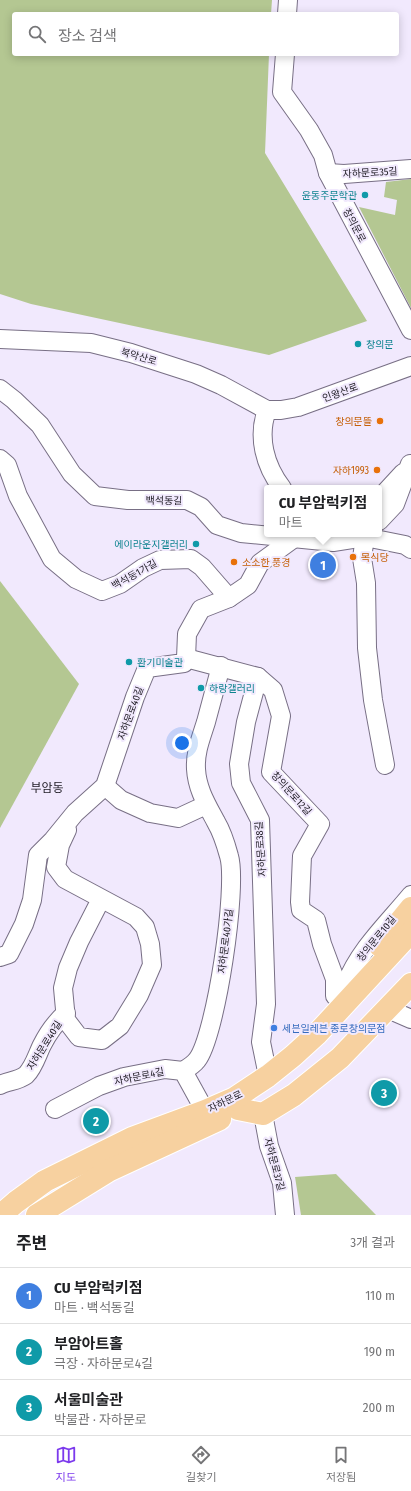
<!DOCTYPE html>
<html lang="ko">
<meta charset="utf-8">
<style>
:root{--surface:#fff;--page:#f2f2f2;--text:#202124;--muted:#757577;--line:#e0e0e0;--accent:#7c3aed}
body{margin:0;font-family:"Fira Sans Condensed","Noto Sans KR",sans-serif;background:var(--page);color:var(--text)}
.you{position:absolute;left:182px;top:743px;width:14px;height:14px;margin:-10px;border:3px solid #fff;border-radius:50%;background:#1a73e8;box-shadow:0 0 0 6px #1a73e833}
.badge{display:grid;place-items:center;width:26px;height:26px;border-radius:50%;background:var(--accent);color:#fff;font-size:13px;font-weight:700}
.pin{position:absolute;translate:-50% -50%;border:2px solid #fff;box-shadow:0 1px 4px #0006}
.popup{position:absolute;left:264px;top:485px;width:118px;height:52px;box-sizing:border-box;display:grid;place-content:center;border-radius:4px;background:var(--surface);filter:drop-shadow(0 1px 3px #0005);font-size:13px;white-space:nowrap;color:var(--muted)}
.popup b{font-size:15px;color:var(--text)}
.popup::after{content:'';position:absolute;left:50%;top:100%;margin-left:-8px;border:8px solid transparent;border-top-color:var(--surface)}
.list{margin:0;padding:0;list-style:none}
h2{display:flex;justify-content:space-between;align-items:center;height:52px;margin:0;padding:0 16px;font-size:17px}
h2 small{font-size:13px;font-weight:400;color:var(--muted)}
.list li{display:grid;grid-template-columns:26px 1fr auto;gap:12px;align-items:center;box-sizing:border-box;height:56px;padding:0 16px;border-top:1px solid var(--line)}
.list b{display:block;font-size:15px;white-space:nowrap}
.list p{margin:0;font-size:13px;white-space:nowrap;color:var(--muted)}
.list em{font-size:13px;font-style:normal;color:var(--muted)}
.icon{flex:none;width:22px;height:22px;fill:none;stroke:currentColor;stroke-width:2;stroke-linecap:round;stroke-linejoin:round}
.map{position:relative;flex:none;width:411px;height:1215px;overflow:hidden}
.search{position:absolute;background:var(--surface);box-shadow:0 2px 10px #0003;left:12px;right:12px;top:12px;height:44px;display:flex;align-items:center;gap:10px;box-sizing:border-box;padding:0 14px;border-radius:4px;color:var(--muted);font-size:15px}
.sheet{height:220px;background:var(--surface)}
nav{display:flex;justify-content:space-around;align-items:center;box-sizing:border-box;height:56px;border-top:1px solid var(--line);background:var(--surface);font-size:11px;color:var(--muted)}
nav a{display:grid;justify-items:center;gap:2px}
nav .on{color:var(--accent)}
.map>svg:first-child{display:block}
.green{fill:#b4c792}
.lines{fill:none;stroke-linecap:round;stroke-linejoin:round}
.minor-casing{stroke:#786f85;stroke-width:20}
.major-casing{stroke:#fff;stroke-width:24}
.minor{stroke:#fff;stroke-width:18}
.major{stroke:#f7d1a0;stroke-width:22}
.culture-dot{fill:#0f9aa8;stroke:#f1e9fd;stroke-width:1.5}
.food-dot{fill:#e8710a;stroke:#f1e9fd;stroke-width:1.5}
.shop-dot{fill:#3f7fe0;stroke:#f1e9fd;stroke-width:1.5}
.labels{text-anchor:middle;stroke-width:4;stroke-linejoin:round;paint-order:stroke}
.street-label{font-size:10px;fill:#1c1921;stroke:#f1e9fd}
.culture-label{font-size:10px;fill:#0d838f;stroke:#f1e9fd;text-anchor:start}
.food-label{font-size:10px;fill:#c56008;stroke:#f1e9fd;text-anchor:end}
.shop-label{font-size:10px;fill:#366cbe;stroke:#f1e9fd;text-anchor:start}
.quarter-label{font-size:12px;fill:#1c1921;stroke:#f1e9fd}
</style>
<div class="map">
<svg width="411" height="1215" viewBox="0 0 411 1215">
<rect width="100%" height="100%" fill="#f1e9fd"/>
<g class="green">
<polygon points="0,0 272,0 271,14 14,14 14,54 269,54 265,153 367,321 269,355 31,304 0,294"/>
<polygon points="411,179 411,308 359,207 395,215 397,200 384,197 386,182"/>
<polygon points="0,581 79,684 0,828"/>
<polygon points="336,1174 376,1215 301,1215 295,1177"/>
</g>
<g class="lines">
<g class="minor-casing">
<g id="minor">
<polyline points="287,14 288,0"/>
<polyline points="285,54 282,92 309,130 323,155 328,173 411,330"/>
<polyline points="328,173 344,174 411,169"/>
<polyline points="0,339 91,343 131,353 196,374 221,385 267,410 281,410 298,407 411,366"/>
<polyline points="0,389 14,400 40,425 72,474 95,496 128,500 187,500 201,507 217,525 241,533 333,542 365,537 368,534"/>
<path d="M267,410c-10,27 -2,56 15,78"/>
<polyline points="0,459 7,465 18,496 52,559 76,579 102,591 120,584 143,568 160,560 191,559 202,567 229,598"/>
<polyline points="379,499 403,473"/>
<polyline points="379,521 395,504 410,464"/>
<polyline points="186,658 258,677 273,690 281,716 271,772 320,824 302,856 300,902 301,910 316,920 322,944 335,979 335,996"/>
<polyline points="258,677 246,722 239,764 241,783 260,820 266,1004 261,1042 268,1076"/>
<polyline points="385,765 373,700 367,648 366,583 362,558 365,537 405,545 411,549"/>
<polyline points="105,786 121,800 150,813 178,818 206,805"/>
<polyline points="67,830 60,845 56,867 65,879 136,917 145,927 150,944 152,965 139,995 120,1026 102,1040 79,1037 66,1020 63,988 68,968 79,942 101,899"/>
<polyline points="0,957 9,954 24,924 32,900 38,855 53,840 75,813 105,786 135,697 147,668 184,663 186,658 187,634 201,609 229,598 248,585 260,563 293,539"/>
<path d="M346,984c13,-34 42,-61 65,-89"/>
<polyline points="388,1009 411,1019"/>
<path d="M183,1071c5,-3 11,-7 14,-11 19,-24 41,-174 32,-204 -3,-11 -7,-24 -13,-34 -9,-17 -19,-33 -20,-53 -1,-17 5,-31 10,-47 5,-19 10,-37 15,-56"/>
<path d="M0,1085c8,-4 18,-4 26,-10 8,-8 11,-20 16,-30 6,-12 14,-23 24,-32"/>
<polyline points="55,1109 99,1086 124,1077 165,1069 183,1071 205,1111"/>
<polyline points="263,1114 269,1146 282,1183 285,1215"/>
</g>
</g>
<g class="major-casing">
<g id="major">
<polyline points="380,946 411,908"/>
<polyline points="238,1109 263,1114 294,1095 340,1058 411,984"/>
<polyline points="1,1215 16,1202 45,1181 132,1138 205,1111 235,1098 268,1076 293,1056 316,1035 411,932"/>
<polyline points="37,1215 110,1170 220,1119"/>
</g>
</g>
<use href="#minor" class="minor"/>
<use href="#major" class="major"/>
</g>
<g class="culture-dot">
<circle cx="365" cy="195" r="4"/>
<circle cx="358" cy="344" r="4"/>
<circle cx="196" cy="544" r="4"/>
<circle cx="129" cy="662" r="4"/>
<circle cx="201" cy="688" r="4"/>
</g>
<g class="food-dot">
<circle cx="380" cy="421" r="4"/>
<circle cx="377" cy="470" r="4"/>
<circle cx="353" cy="557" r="4"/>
<circle cx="234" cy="562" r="4"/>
</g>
<circle class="shop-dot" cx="274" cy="1028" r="4"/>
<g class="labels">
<g class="street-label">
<text transform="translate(370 172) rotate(-3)" y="4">자하문로35길</text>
<text transform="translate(355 225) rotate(62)" y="4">창의문로</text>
<text transform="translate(139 356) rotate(16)" y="4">북악산로</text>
<text transform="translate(340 392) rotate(-20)" y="4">인왕산로</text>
<text transform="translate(164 500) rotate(1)" y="4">백석동길</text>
<text transform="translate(134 574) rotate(-29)" y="4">백석동1가길</text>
<text transform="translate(130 713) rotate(-70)" y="4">자하문로40길</text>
<text transform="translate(292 793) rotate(48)" y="4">창의문로12길</text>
<text transform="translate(260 849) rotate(-94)" y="4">자하문로38길</text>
<text transform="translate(376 938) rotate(-51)" y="4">창의문로10길</text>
<text transform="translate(225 941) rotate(-83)" y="4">자하문로40가길</text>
<text transform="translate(44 1045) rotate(-58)" y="4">자하문로40길</text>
<text transform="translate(139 1076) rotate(-12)" y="4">자하문로4길</text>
<text transform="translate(225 1101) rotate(-26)" y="4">자하문로</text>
<text transform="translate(275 1164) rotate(75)" y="4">자하문로37길</text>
</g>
<g class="culture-label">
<text x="357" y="199" text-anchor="end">윤동주문학관</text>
<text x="366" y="348">창의문</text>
<text x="188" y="548" text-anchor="end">에이라운지갤러리</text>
<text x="137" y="666">환기미술관</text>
<text x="209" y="692">하랑갤러리</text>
</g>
<g class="food-label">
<text x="372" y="425">창의문뜰</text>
<text x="369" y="474">자하1993</text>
<text x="361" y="561" text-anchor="start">목식당</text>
<text x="242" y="566" text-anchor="start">소소한 풍경</text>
</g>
<g class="shop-label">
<text x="282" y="1032">세븐일레븐 종로창의문점</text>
</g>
<g class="quarter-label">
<text x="47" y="792">부암동</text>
</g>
</g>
</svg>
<div class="you"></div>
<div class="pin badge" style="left:323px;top:565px;background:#3f7fe0">1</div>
<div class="popup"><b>CU 부암럭키점</b>마트</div>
<div class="pin badge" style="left:96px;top:1121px;background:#0f9aa8">2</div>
<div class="pin badge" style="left:384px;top:1093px;background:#0f9aa8">3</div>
<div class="search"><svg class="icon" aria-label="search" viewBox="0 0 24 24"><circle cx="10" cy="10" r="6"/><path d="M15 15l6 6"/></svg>장소 검색</div>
</div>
<section class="sheet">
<h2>주변<small>3개 결과</small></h2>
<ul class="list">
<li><span class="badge" style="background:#3f7fe0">1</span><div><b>CU 부암럭키점</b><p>마트 · 백석동길</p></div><em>110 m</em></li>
<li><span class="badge" style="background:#0f9aa8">2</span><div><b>부암아트홀</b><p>극장 · 자하문로4길</p></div><em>190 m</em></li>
<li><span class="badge" style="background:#0f9aa8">3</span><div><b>서울미술관</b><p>박물관 · 자하문로</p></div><em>200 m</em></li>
</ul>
</section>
<nav>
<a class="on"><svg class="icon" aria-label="map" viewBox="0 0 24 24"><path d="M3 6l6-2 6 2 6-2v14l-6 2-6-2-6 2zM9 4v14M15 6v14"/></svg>지도</a>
<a><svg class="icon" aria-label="directions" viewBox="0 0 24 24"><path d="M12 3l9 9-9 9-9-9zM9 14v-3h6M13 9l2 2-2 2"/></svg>길찾기</a>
<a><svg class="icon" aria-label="saved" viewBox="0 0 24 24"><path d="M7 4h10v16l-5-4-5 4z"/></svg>저장됨</a>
</nav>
